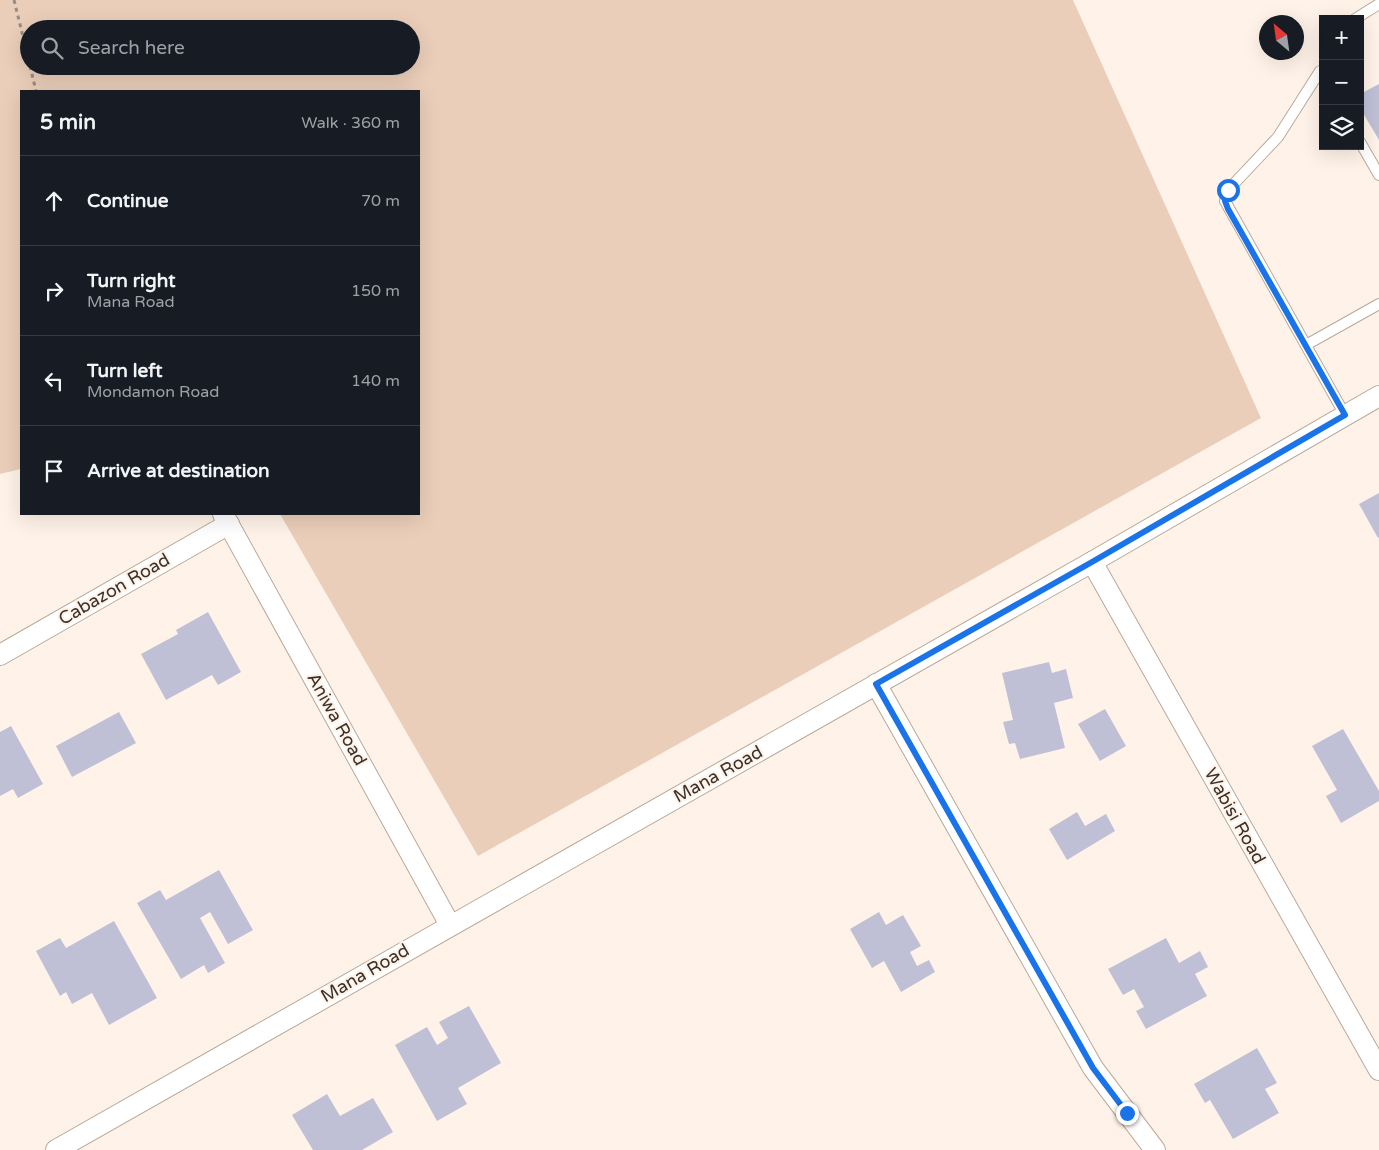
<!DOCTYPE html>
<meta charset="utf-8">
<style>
:root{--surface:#171b24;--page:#20242c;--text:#f1f3f6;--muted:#9ea1a6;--line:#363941}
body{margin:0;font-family:"Varela Round",sans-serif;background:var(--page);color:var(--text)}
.controls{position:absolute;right:15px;top:15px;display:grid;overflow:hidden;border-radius:0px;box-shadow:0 5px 20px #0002}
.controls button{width:45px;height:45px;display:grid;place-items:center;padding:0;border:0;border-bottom:1px solid var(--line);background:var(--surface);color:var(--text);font:25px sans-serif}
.compass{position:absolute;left:1259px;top:15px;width:45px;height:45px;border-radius:50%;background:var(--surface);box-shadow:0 5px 20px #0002;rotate:331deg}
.stop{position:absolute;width:15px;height:15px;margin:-11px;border:4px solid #1a73e8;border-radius:50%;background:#fff}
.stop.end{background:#1a73e8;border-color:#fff;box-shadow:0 1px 5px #0008}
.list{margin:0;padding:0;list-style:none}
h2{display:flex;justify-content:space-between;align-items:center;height:65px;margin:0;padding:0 20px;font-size:21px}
h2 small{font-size:16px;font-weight:400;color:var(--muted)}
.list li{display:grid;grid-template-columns:32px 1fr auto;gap:15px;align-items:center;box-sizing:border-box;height:90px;padding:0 20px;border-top:1px solid var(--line)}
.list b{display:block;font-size:19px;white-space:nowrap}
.list p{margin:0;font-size:16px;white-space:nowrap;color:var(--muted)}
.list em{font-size:16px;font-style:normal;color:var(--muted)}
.icon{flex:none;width:28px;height:28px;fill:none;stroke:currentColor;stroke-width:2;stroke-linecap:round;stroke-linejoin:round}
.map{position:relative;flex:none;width:1379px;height:1150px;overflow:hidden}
.search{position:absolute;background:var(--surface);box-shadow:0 5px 20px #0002;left:20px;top:20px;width:400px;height:55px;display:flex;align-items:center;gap:12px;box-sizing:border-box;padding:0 18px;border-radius:28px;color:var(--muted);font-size:19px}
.panel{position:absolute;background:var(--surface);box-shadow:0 5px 20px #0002;left:20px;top:90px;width:400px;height:425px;border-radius:0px}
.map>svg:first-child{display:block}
.green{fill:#eaceb9;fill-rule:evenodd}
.building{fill:#bfc0d6}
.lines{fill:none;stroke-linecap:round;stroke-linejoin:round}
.service-casing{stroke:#baa899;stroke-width:12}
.minor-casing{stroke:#baa899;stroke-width:22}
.path{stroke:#968c85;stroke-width:3;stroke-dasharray:4 4;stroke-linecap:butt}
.service{stroke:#fff;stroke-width:10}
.minor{stroke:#fff;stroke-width:20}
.route{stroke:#1a73e8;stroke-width:6}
.labels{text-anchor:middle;stroke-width:4.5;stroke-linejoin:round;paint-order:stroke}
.street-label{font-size:18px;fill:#39312c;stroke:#fff3e9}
</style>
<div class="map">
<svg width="1379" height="1150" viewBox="0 0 1379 1150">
<rect width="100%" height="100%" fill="#fff3e9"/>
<path class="green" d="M0,0h1073l188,418 -783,438 -198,-342h139v-423h-398v378l-21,5zM29,29h382v37h-382z"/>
<g class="building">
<polygon points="1379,84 1379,140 1360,108 1360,94"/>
<polygon points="1379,493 1379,537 1378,538 1359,504"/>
<polygon points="208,612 241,672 218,685 212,675 166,700 141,654 178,634 176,630"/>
<polygon points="1049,662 1052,673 1066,669 1073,698 1054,703 1065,748 1020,759 1015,743 1009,744 1003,722 1013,720 1002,673"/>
<polygon points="1105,709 1126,746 1100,761 1078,724"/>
<polygon points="119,712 136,743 72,777 56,746"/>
<polygon points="11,726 43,784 18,798 13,789 0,796 0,732"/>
<polygon points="1343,729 1379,791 1379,801 1341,823 1326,796 1337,790 1312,746"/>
<polygon points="1077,812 1085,826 1106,814 1115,831 1067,860 1049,829"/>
<polygon points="219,870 253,930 228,944 210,912 200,918 225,963 208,973 204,965 181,979 137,903 160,890 166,900"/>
<polygon points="879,912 886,925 903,915 921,946 910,952 917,966 929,960 935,972 901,992 884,961 872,968 850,929"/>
<polygon points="114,921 157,998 109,1025 92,993 72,1004 66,992 60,996 36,951 60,938 66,948"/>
<polygon points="1166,938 1179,963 1200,951 1208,967 1195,974 1207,996 1146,1029 1136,1011 1144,1007 1134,989 1123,995 1108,969"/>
<polygon points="469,1006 501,1063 458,1088 467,1104 437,1121 395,1045 427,1027 437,1045 448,1038 439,1022"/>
<polygon points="1257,1048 1277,1083 1265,1089 1279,1113 1233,1139 1210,1100 1205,1103 1194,1084"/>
<polygon points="327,1094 340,1116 373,1098 393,1132 362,1150 313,1150 292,1115"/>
</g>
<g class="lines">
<g class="service-casing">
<g id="service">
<polyline points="1355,19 1379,4"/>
<polyline points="1320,71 1278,137 1228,190 1225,201 1345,415"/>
<polyline points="1360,142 1379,175"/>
<polyline points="1306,345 1379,304"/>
</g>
</g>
<g class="minor-casing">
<g id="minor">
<polyline points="223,514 450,925"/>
<polyline points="1092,562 1379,1070"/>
<polyline points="0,655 229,524"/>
<polyline points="876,684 1093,1068 1155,1150"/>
<polyline points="56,1150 1092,562 1379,396"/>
</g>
</g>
<g class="path">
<polyline points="14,0 29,61"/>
<polyline points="30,66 36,91"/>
</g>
<use href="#service" class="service"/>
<use href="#minor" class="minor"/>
</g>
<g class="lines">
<polyline class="route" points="1127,1113 1093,1068 876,684 1092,562 1345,415 1228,209 1225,201 1228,190"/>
</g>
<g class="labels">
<g class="street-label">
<text transform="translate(114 589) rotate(-30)" y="6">Cabazon Road</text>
<text transform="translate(337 719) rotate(61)" y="6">Aniwa Road</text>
<text transform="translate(718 774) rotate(-29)" y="6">Mana Road</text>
<text transform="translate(1235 816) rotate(61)" y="6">Wabisi Road</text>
<text transform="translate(365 973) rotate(-30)" y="6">Mana Road</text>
</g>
</g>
</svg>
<div class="controls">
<button>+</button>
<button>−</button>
<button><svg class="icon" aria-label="layers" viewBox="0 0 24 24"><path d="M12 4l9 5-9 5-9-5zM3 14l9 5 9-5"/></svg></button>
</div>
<svg class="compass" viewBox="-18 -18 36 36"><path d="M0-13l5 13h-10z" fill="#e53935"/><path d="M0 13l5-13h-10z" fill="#9ea1a6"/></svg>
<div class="stop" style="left:1228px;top:190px"></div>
<div class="stop end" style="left:1127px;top:1113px"></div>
<div class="search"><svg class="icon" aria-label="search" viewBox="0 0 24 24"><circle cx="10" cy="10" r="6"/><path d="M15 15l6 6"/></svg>Search here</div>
<section class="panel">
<h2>5 min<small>Walk · 360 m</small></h2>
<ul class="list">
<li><svg class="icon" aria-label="ahead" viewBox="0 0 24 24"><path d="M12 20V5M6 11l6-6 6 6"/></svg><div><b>Continue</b></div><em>70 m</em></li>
<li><svg class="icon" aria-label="right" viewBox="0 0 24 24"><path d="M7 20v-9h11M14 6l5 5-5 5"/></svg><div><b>Turn right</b><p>Mana Road</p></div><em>150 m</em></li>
<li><svg class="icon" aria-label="left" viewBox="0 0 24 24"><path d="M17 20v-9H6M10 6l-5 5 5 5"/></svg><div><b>Turn left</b><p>Mondamon Road</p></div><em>140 m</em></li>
<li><svg class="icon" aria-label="arrive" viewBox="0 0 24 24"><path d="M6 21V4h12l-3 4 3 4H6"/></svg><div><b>Arrive at destination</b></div></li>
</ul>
</section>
</div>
